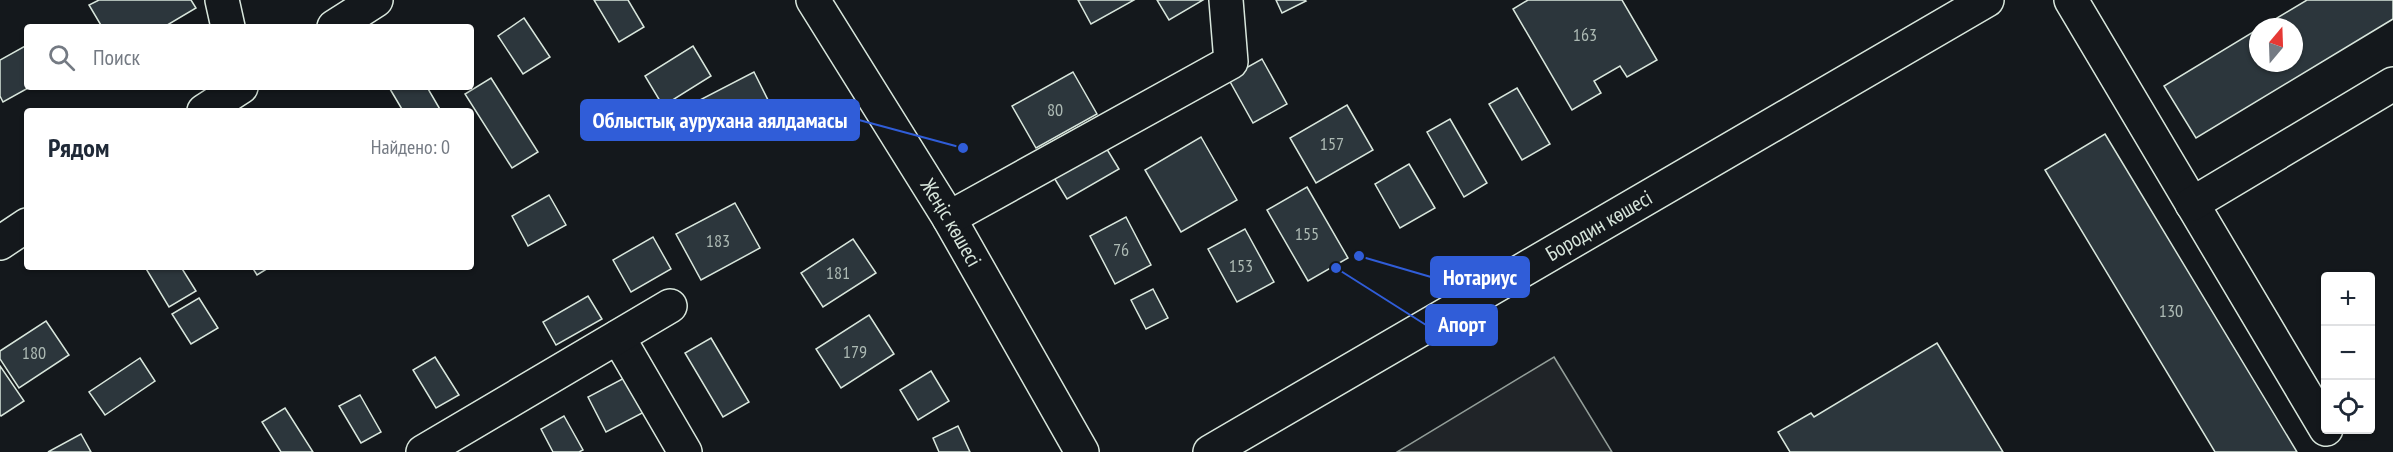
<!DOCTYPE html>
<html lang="ru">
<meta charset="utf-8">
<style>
:root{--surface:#fff;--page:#f2f2f3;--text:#1f2937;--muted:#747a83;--line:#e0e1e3}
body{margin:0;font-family:"PT Sans Narrow",sans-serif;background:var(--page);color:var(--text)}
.controls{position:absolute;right:18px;bottom:18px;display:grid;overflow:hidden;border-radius:6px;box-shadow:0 2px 4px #0004}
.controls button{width:54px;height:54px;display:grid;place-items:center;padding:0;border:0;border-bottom:2px solid var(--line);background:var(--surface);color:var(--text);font:30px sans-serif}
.compass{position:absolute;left:2249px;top:18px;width:54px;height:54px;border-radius:50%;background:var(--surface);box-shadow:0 2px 4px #0004;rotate:19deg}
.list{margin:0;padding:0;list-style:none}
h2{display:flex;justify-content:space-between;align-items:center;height:78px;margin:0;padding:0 24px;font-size:26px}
h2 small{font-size:20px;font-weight:400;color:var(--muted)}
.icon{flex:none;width:33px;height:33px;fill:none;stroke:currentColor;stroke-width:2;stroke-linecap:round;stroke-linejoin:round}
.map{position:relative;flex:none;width:2393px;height:452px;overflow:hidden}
.search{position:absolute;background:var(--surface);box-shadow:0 2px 4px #0004;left:24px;top:24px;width:450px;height:66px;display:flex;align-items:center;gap:15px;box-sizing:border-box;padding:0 21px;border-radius:6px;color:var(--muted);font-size:22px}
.panel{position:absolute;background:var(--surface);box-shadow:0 2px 4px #0004;left:24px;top:108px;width:450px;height:162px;border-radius:6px}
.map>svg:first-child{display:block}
.green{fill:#202428;stroke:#939e99;stroke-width:1.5}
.building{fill:#2c363c;stroke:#d8e6dc;stroke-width:1.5}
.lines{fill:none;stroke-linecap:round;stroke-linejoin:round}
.minor-casing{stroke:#d8e6dc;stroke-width:36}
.minor{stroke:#14181c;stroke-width:33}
.labels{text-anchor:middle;stroke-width:4.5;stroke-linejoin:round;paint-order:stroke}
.number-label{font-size:18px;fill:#adbab4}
.street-label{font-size:21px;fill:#d8e6dc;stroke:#14181c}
.leader{fill:none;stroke:#305dd8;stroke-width:2}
.callout-dot{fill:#305dd8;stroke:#14181c;stroke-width:2}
.callout{fill:#305dd8;stroke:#305dd8;stroke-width:2}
.callout-label{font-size:22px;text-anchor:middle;font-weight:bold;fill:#fff}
</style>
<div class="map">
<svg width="2393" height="452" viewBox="0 0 2393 452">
<rect width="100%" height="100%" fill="#14181c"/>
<polygon class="green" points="1554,357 1612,452 1397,452"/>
<g class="building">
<polygon points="99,0 191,0 196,8 164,27 102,27 89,5"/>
<polygon points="594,0 628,0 644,27 619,42"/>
<polygon points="1078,0 1134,0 1091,24"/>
<polygon points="1157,0 1203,0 1169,20"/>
<polygon points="1276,0 1305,0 1306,1 1282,13"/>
<polygon points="1528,0 1622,0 1657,60 1627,77 1620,66 1594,81 1601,93 1572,110 1513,9"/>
<polygon points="2307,0 2393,0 2393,19 2196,138 2164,86 2258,29 2258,63 2294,63 2294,27 2262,27"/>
<polygon points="524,18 550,57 523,74 498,36"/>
<polygon points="27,45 27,87 30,87 3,102 0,96 0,60"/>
<polygon points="693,46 711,76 663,106 645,76"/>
<polygon points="1262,59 1287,104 1253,123 1228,78"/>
<polygon points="754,72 772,108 713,138 694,103"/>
<polygon points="1073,72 1097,114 1036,148 1012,106"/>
<polygon points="491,78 538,152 512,168 465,94"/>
<polygon points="394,87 427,87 441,111 403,111 390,89"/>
<polygon points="1517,88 1550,144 1522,160 1489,104"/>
<polygon points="1347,105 1373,150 1316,183 1290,138"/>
<polygon points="1450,119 1487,183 1464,197 1427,132"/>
<polygon points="2105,134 2297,452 2215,452 2045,170"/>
<polygon points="1201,137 1237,200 1181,232 1145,170"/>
<polygon points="1105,146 1119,169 1067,199 1053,176"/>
<polygon points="1409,164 1435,208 1400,228 1375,184"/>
<polygon points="1307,187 1348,258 1308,281 1267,210"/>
<polygon points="549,195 566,225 528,246 512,216"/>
<polygon points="735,203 760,248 701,280 676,234"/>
<polygon points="1126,217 1151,265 1115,284 1090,236"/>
<polygon points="1245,229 1274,282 1237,302 1208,249"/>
<polygon points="653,237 671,269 631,292 613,260"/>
<polygon points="853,239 876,273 823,307 801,273"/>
<polygon points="145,267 181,267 196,291 169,307"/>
<polygon points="252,267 270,267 257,275"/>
<polygon points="1153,289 1168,318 1146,329 1131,300"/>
<polygon points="588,296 602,319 556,345 543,322"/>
<polygon points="199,298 218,328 191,344 172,314"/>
<polygon points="869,315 894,354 841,388 816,349"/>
<polygon points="46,321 69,355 19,388 0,359 0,351"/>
<polygon points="711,338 749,402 723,417 685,353"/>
<polygon points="1937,343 2003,452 1790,452 1778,432 1811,413 1814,417"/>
<polygon points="435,357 459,395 436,408 413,370"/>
<polygon points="140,358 155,381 105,415 89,392"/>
<polygon points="0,366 24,401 1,416 0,415"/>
<polygon points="931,371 949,401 918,420 900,390"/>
<polygon points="630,375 648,410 606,432 588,397"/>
<polygon points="360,395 381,432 361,443 339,406"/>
<polygon points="285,408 313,452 281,452 262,422"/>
<polygon points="564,416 583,450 579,452 553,452 541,429"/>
<polygon points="958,426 970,452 939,452 933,438"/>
<polygon points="81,434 91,452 48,452"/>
</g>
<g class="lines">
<g class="minor-casing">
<g id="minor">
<polyline points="222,0 228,27"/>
<path id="s1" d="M813,0l136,218 133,234"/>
<polyline points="2071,0 2326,429"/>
<polyline points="334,27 376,0"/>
<polyline points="204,111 241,87"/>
<polyline points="2192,204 2393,84"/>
<polyline points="949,218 1231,62 1226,0"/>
<polyline points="0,243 27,225"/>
<polyline points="618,337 685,452"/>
<polyline points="423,452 670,306"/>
<path id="s2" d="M1210,452l777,-452"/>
</g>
</g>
<use href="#minor" class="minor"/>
</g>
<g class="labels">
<g class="number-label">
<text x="1585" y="41">163</text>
<text x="1055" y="116">80</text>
<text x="1332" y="150">157</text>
<text x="1307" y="240">155</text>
<text x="718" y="247">183</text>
<text x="1121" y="256">76</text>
<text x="1241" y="272">153</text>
<text x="838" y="279">181</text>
<text x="2171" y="317">130</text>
<text x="855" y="358">179</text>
<text x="34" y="359">180</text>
</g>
<g class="street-label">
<text dy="7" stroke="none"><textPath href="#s1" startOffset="262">Жеңіс көшесі</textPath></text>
<text dy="7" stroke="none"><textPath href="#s2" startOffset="450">Бородин көшесі</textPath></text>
</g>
</g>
<path class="leader" d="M963 148L859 120M1359 256L1431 277M1336 268L1426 325"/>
<g class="callout-dot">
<circle cx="963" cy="148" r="6"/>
<circle cx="1359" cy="256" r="6"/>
<circle cx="1336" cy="268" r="6"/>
</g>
<g class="callout">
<rect x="581" y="100" width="278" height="40" rx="6"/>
<rect x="1431" y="257" width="98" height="40" rx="6"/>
<rect x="1426" y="305" width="71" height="40" rx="6"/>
</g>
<g class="callout-label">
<text x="720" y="128">Облыстық аурухана аялдамасы</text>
<text x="1480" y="285">Нотариус</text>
<text x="1462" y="332">Апорт</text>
</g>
</svg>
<div class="controls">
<button>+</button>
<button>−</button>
<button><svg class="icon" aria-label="locate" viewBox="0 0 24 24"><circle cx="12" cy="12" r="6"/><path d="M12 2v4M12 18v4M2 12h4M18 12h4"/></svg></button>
</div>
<svg class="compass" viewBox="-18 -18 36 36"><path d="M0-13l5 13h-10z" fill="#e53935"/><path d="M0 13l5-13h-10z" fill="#747a83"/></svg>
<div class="search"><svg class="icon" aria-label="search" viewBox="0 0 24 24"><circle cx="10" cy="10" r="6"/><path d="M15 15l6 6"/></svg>Поиск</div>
<section class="panel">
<h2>Рядом<small>Найдено: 0</small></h2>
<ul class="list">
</ul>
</section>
</div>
